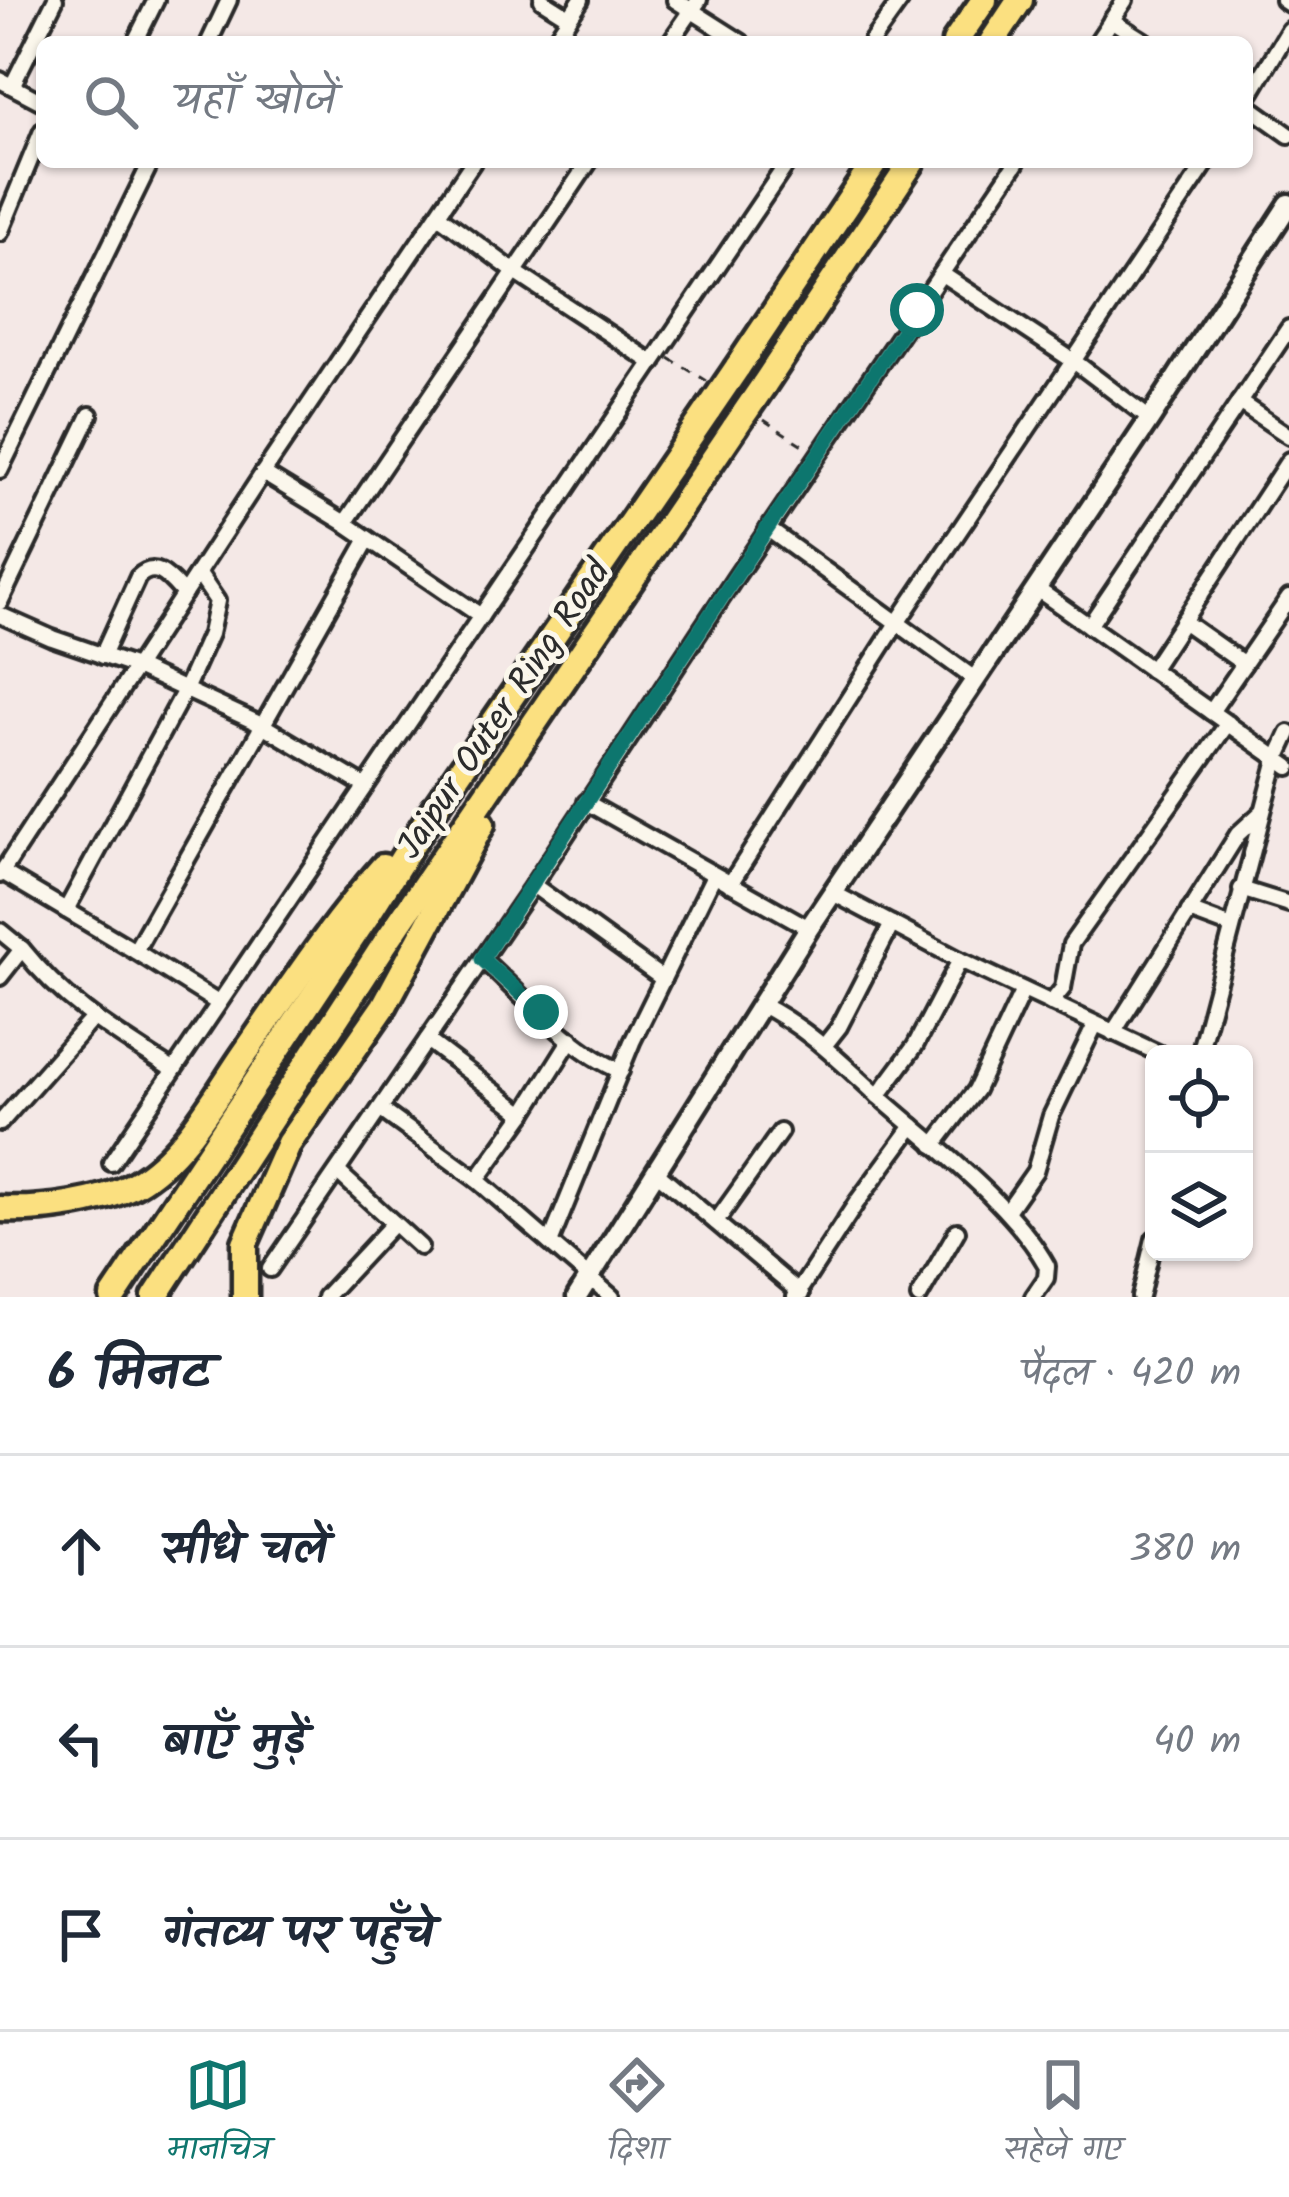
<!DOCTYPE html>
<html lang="hi">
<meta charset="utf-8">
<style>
:root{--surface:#fff;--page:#f6f6f7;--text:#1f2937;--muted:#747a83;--line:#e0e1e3;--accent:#0f766e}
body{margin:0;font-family:Kalam,"Playpen Sans Deva",sans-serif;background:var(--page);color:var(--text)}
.controls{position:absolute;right:36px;bottom:36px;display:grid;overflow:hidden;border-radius:18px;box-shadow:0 3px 9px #0004}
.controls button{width:108px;height:108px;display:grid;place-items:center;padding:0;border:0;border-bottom:3px solid var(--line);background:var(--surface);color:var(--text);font:60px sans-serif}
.stop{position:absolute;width:36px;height:36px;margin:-27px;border:9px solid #0f766e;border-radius:50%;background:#fff}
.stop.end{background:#0f766e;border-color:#fff;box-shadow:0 3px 12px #0008}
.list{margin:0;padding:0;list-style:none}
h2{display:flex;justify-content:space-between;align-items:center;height:156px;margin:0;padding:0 48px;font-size:51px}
h2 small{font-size:39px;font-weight:400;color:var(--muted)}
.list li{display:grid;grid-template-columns:78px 1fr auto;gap:36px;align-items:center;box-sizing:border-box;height:192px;padding:0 48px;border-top:3px solid var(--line)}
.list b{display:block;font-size:45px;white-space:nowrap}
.list em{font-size:39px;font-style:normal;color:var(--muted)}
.icon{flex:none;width:66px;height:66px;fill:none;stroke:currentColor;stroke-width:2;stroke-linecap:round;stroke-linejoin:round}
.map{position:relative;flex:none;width:1289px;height:1297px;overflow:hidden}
.search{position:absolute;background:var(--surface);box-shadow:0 3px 9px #0004;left:36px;right:36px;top:36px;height:132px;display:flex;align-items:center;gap:30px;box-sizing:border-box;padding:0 42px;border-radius:18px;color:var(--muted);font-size:45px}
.sheet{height:732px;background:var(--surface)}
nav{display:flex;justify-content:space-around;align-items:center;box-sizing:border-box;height:168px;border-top:3px solid var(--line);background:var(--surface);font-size:33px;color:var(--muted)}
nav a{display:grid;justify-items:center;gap:6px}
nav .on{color:var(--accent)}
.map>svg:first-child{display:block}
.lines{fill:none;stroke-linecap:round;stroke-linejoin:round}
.street-casing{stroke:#2b2b2b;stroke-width:22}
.secondary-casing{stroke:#2b2b2b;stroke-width:27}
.highway-casing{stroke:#2b2b2b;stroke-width:33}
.path{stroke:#2b2b2b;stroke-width:3;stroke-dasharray:9 9;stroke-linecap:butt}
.street{stroke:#fbf7ec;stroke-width:14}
.secondary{stroke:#fbf7ec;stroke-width:18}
.highway{stroke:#fbe080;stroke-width:24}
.highway-bridge-casing{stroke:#2b2b2b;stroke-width:33;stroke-linecap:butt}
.highway-bridge{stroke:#fbe080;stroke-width:24}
.route{stroke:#0f766e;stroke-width:15}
.labels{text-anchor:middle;stroke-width:10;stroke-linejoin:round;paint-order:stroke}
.street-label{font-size:36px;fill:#2b2b2b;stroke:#fbf7ec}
</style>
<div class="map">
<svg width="1289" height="1297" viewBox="0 0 1289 1297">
<rect width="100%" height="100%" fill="#f4e8e6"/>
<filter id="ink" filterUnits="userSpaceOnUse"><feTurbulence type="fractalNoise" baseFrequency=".00833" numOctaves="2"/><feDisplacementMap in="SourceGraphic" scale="24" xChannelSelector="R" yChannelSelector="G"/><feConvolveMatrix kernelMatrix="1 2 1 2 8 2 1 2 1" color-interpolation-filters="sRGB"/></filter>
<g filter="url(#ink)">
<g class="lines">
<g class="street-casing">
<g id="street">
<polyline points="542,0 569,17"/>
<polyline points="675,0 741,42"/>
<polyline points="1283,0 1289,4"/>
<polyline points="1111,20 1146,42"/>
<polyline points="135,42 156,0"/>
<polyline points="209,42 229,0"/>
<polyline points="553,42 581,0"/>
<polyline points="670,42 699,0"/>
<polyline points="871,42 901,0"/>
<polyline points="1097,42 1125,0"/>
<polyline points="0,80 42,102"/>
<polyline points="12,86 55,0"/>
<polyline points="1247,100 1289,30"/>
<polyline points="1247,105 1289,135"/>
<polyline points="438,215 515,272 653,363"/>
<polyline points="0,233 42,131"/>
<polyline points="942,274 1075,362 1150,419"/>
<polyline points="1239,402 1289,436"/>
<polyline points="0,470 151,162"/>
<polyline points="263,473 345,523 589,162"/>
<polyline points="345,523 481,616"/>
<polyline points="768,529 976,680"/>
<polyline points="1037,589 1289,767"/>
<polyline points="0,602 90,415"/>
<polyline points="0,615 52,638 136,667 262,725 365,786"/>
<polyline points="1183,621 1244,664"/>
<polyline points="1089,626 1289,328"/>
<path d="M102,656l36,-79c19,-18 33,3 46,17"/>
<polyline points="1151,670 1289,460"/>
<polyline points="1211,712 1289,598"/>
<polyline points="586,802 809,928"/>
<polyline points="2,872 135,951 368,539"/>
<polyline points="0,875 263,473 473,162"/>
<polyline points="730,884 897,623 1207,162"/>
<polyline points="533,885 663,979"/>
<polyline points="1241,889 1289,904"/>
<polyline points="833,893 960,960 1160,1054"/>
<polyline points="66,910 185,690 210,634 217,601 198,573"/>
<polyline points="1189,911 1232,927"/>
<polyline points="0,931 22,949 0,977"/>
<path d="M22,949c45,56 92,83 151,121"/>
<polyline points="135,951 218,1003"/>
<path d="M482,959c41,37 88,91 139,112"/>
<polyline points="1051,1003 1063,988 1071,944 1228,723"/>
<path d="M760,1004c46,23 80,57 117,91 54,48 135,108 170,171l-1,12 -13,19"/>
<polyline points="1113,1033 1238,834 1262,812"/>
<polyline points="427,1040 524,1114"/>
<polyline points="824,1046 839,1027 892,924"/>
<polyline points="1199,1054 1277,759 1289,733"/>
<polyline points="878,1096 915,1046 960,960"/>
<polyline points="380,1109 477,1180 612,1297"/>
<polyline points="0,1123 93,1018"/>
<polyline points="934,1145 976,1090 1023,990"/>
<polyline points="111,1163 788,162"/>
<polyline points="655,1171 801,1294"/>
<polyline points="338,1172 420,1247"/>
<polyline points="477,1180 524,1114 571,1039"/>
<polyline points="1007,1211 1035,1171 1051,1116 1095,1025"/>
<polyline points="716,1222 780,1132"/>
<polyline points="550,1243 632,1042 714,875"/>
<polyline points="270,1269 533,885 735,578 1017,162"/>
<polyline points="325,1297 394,1223"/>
<polyline points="795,1297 857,1202 913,1126"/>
<polyline points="919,1297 957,1231"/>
<polyline points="1140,1297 1154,1239"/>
</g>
</g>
<g class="secondary-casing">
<polyline id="secondary" points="577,1297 809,928 1150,419 1289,204"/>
</g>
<g class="highway-casing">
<g id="highway">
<polyline points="955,42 984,0"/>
<polyline points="992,42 1020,0"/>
<polyline points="737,368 875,162"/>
<polyline points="763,386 912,162"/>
<path d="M0,1209c39,2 100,-5 135,-25 46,-26 77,-82 106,-125 46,-66 89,-133 142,-192"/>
<polyline points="113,1297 366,917 432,812 709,409"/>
<polyline points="155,1297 384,945 735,427"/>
<polyline points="245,1297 245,1243 289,1143 384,1006 482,824"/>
</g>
</g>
<g class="path">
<polyline points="669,358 707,381"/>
<polyline points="764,420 807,448"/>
</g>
<use href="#street" class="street"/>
<use href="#secondary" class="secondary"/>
<use href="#highway" class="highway"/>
<g class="highway-bridge-casing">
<g id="highway-bridge">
<polyline points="709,409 737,368"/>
<polyline points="735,427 763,386"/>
</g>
</g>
<use href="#highway-bridge" class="highway-bridge"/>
</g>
</g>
<g class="lines" filter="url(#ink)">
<polyline class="route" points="541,1012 482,959 767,529 917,310"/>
</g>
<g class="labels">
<g class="street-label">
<text transform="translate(502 708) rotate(-56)" y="13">Jaipur Outer Ring Road</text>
</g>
</g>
</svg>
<div class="controls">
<button><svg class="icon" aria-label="locate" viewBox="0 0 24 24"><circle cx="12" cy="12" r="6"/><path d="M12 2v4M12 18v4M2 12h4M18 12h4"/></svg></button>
<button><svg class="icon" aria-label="layers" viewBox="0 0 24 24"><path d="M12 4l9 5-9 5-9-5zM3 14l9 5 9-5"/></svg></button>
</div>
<div class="stop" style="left:917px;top:310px"></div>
<div class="stop end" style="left:541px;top:1012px"></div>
<div class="search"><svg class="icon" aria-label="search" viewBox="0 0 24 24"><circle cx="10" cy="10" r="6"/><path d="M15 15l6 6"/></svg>यहाँ खोजें</div>
</div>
<section class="sheet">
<h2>6 मिनट<small>पैदल · 420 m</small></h2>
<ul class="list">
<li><svg class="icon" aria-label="ahead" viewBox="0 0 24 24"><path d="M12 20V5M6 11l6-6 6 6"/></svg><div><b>सीधे चलें</b></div><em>380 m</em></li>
<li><svg class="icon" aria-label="left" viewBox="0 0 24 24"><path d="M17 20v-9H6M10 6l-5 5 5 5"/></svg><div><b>बाएँ मुड़ें</b></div><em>40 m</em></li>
<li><svg class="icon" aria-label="arrive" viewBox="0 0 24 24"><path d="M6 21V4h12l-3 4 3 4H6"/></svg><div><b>गंतव्य पर पहुँचे</b></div></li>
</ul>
</section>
<nav>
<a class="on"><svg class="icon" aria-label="map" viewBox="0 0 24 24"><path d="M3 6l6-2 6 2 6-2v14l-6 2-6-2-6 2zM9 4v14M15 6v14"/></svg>मानचित्र</a>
<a><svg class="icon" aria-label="directions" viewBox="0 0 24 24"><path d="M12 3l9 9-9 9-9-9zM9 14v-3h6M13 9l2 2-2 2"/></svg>दिशा</a>
<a><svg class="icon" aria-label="saved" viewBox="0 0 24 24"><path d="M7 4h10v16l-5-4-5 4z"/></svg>सहेजे गए</a>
</nav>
